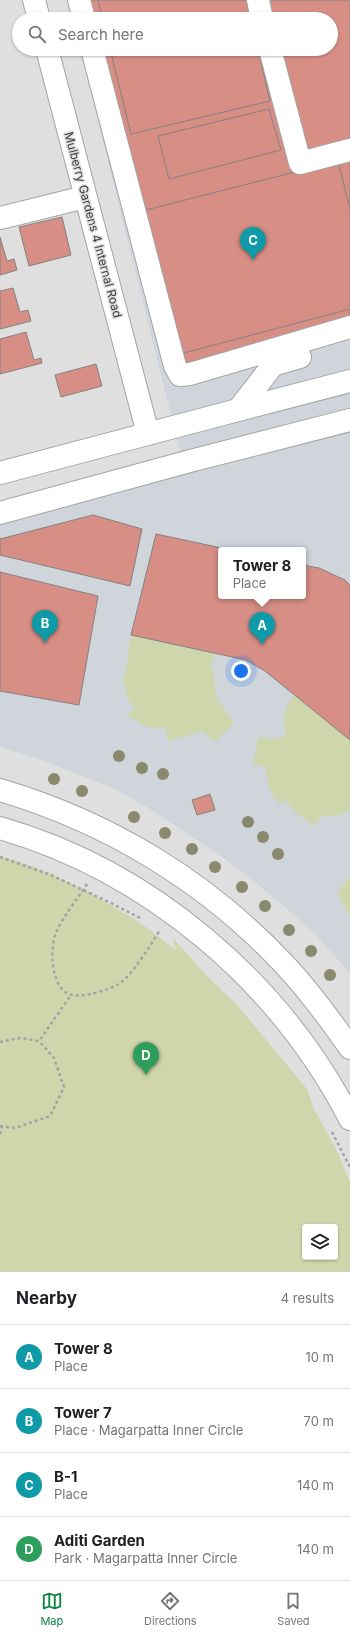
<!DOCTYPE html>
<meta charset="utf-8">
<style>
:root{--surface:#fff;--page:#f2f2f2;--text:#202124;--muted:#757577;--line:#e0e0e0;--accent:#0b8043}
body{margin:0;font-family:Inter,sans-serif;background:var(--page);color:var(--text)}
.controls{position:absolute;right:12px;bottom:12px;display:grid;overflow:hidden;border-radius:4px;box-shadow:0 1px 3px #0004}
.controls button{width:36px;height:36px;display:grid;place-items:center;padding:0;border:0;border-bottom:1px solid var(--line);background:var(--surface);color:var(--text);font:20px sans-serif}
.you{position:absolute;left:241px;top:671px;width:14px;height:14px;margin:-10px;border:3px solid #fff;border-radius:50%;background:#1a73e8;box-shadow:0 0 0 6px #1a73e833}
.badge{display:grid;place-items:center;width:26px;height:26px;border-radius:50%;background:var(--accent);color:#fff;font-size:13px;font-weight:700}
.pin{position:absolute;translate:-50% -33px;filter:drop-shadow(0 1px 2px #0008)}
.pin::after{content:'';position:absolute;top:21px;width:14px;height:12px;background:inherit;clip-path:polygon(0 0,100% 0,50% 100%)}
.popup{position:absolute;left:218px;top:547px;width:88px;height:52px;box-sizing:border-box;display:grid;place-content:center;border-radius:4px;background:var(--surface);filter:drop-shadow(0 1px 3px #0005);font-size:13px;white-space:nowrap;color:var(--muted)}
.popup b{font-size:15px;color:var(--text)}
.popup::after{content:'';position:absolute;left:50%;top:100%;margin-left:-8px;border:8px solid transparent;border-top-color:var(--surface)}
.list{margin:0;padding:0;list-style:none}
h2{display:flex;justify-content:space-between;align-items:center;height:52px;margin:0;padding:0 16px;font-size:17px}
h2 small{font-size:13px;font-weight:400;color:var(--muted)}
.list li{display:grid;grid-template-columns:26px 1fr auto;gap:12px;align-items:center;box-sizing:border-box;height:64px;padding:0 16px;border-top:1px solid var(--line)}
.list b{display:block;font-size:15px;white-space:nowrap}
.list p{margin:0;font-size:13px;white-space:nowrap;color:var(--muted)}
.list em{font-size:13px;font-style:normal;color:var(--muted)}
.icon{flex:none;width:22px;height:22px;fill:none;stroke:currentColor;stroke-width:2;stroke-linecap:round;stroke-linejoin:round}
.map{position:relative;flex:none;width:350px;height:1272px;overflow:hidden}
.search{position:absolute;background:var(--surface);box-shadow:0 1px 3px #0004;left:12px;right:12px;top:12px;height:44px;display:flex;align-items:center;gap:10px;box-sizing:border-box;padding:0 14px;border-radius:22px;color:var(--muted);font-size:15px}
.sheet{height:308px;background:var(--surface)}
nav{display:flex;justify-content:space-around;align-items:center;box-sizing:border-box;height:56px;border-top:1px solid var(--line);background:var(--surface);font-size:11px;color:var(--muted)}
nav a{display:grid;justify-items:center;gap:2px}
nav .on{color:var(--accent)}
.map>svg:first-child{display:block}
.built{fill:#d0d5dc;fill-rule:evenodd}
.green{fill:#d0d6ab;fill-rule:evenodd}
.building{fill:#d78e85;stroke:#848282}
.lines{fill:none;stroke-linecap:round;stroke-linejoin:round}
.minor-casing{stroke:#a4a4a5;stroke-width:24}
.path{stroke:#a3a3a3;stroke-width:2.5;stroke-dasharray:3 3;stroke-linecap:butt}
.minor{stroke:#fff;stroke-width:22}
.tree{fill:#88896d}
.labels{text-anchor:middle;stroke-width:3;stroke-linejoin:round;paint-order:stroke}
.street-label{font-size:12px;fill:#3b3b3b;stroke:#dfdfe0}
</style>
<div class="map">
<svg width="350" height="1272" viewBox="0 0 350 1272">
<rect width="100%" height="100%" fill="#dfdfe0"/>
<path class="built" d="M67,0h283v974l-34,-39 -29,-26 -33,-28 -33,-25 -71,-47 -35,-20 -79,-31 -36,-11v-244l181,-48 -101,-406h251v-30h-259zM221,550h82v46h-82z"/>
<g class="green">
<path d="M131,635l85,19 -5,9 6,35 17,26 -20,18 -11,-11 -35,10 -2,-13h-17l-21,-12 6,-9 -6,-8 -5,-20c5,-11 5,-30 8,-44z"/>
<path d="M294,695l56,45v69c-9,7 -17,8 -28,7l-8,10 -21,-16 -7,-10 -7,4 -10,-16 -4,-22 -12,-1 5,-28 14,2 14,-3c-4,-19 -3,-25 8,-41z"/>
<path d="M0,856c46,13 89,35 129,60 17,10 32,23 47,34l-4,-13 34,38 32,31 69,83 7,20 23,42 13,31v90h-350zM305,1227h30v30h-30z"/>
<polygon points="349,878 350,879 350,916 343,905 338,891"/>
</g>
<g class="building">
<polygon points="75,0 350,0 350,322 180,375 90,49 331,49 331,19 81,19"/>
<polygon points="98,0 246,0 251,19 103,19"/>
<polygon points="110,49 258,49 270,101 131,134"/>
<polygon points="269,109 281,150 169,179 158,136"/>
<polygon points="338,161 350,209 350,309 180,354 142,211"/>
<polygon points="62,217 71,255 29,266 19,227"/>
<polygon points="0,237 7,261 14,259 17,270 0,275"/>
<polygon points="13,288 20,312 28,310 31,321 0,329 0,291"/>
<polygon points="26,332 34,360 41,358 42,363 0,374 0,339"/>
<polygon points="96,364 102,386 61,397 55,375"/>
<polygon points="93,515 142,529 130,586 0,555 0,539"/>
<polygon points="156,534 231,550 221,550 221,596 303,596 303,565 319,568 345,580 350,585 350,740 265,671 246,660 131,635"/>
<polygon points="0,572 98,596 79,705 0,691"/>
<polygon points="210,794 215,810 197,815 192,800"/>
</g>
<g class="lines">
<g class="minor-casing">
<g id="minor">
<polyline points="34,0 39,19"/>
<polyline points="79,0 84,19"/>
<polyline points="258,0 262,19"/>
<polyline points="47,49 148,434"/>
<polyline points="92,49 175,366 180,375 190,374 350,327"/>
<polyline points="270,49 300,163 350,150"/>
<polyline points="0,218 85,197"/>
<polyline points="300,357 273,365 238,410 350,381"/>
<polyline points="0,473 238,410"/>
<polyline points="0,513 190,461 350,420"/>
<path d="M0,790c108,32 206,91 283,173 25,26 46,55 67,85"/>
<path d="M0,828c149,43 279,153 350,291"/>
</g>
</g>
<g class="path">
<polyline points="0,857 51,875 111,903 142,919"/>
<path d="M87,884c-10,16 -24,32 -31,49 -7,16 -5,58 16,62 14,2 32,-4 45,-10 14,-7 34,-41 43,-55"/>
<polyline points="0,1042 20,1038 39,1041 71,995"/>
<polyline points="0,1126 15,1128 50,1116 64,1087 54,1058 39,1041"/>
<polyline points="332,1132 350,1167"/>
<polyline points="0,1134 2,1127"/>
</g>
<use href="#minor" class="minor"/>
</g>
<g class="tree">
<circle cx="119" cy="756" r="6"/>
<circle cx="142" cy="768" r="6"/>
<circle cx="163" cy="774" r="6"/>
<circle cx="54" cy="779" r="6"/>
<circle cx="82" cy="791" r="6"/>
<circle cx="134" cy="817" r="6"/>
<circle cx="248" cy="822" r="6"/>
<circle cx="165" cy="833" r="6"/>
<circle cx="263" cy="837" r="6"/>
<circle cx="192" cy="849" r="6"/>
<circle cx="278" cy="854" r="6"/>
<circle cx="215" cy="867" r="6"/>
<circle cx="242" cy="887" r="6"/>
<circle cx="265" cy="906" r="6"/>
<circle cx="289" cy="930" r="6"/>
<circle cx="311" cy="951" r="6"/>
<circle cx="330" cy="975" r="6"/>
</g>
<g class="labels">
<g class="street-label">
<text transform="translate(93 225) rotate(75)" y="4">Mulberry Gardens 4 Internal Road</text>
</g>
</g>
</svg>
<div class="controls">
<button><svg class="icon" aria-label="layers" viewBox="0 0 24 24"><path d="M12 4l9 5-9 5-9-5zM3 14l9 5 9-5"/></svg></button>
</div>
<div class="you"></div>
<div class="pin badge" style="left:262px;top:645px;background:#0f9aa8">A</div>
<div class="popup"><b>Tower 8</b>Place</div>
<div class="pin badge" style="left:45px;top:643px;background:#0f9aa8">B</div>
<div class="pin badge" style="left:253px;top:260px;background:#0f9aa8">C</div>
<div class="pin badge" style="left:146px;top:1075px;background:#2e9e5b">D</div>
<div class="search"><svg class="icon" aria-label="search" viewBox="0 0 24 24"><circle cx="10" cy="10" r="6"/><path d="M15 15l6 6"/></svg>Search here</div>
</div>
<section class="sheet">
<h2>Nearby<small>4 results</small></h2>
<ul class="list">
<li><span class="badge" style="background:#0f9aa8">A</span><div><b>Tower 8</b><p>Place</p></div><em>10 m</em></li>
<li><span class="badge" style="background:#0f9aa8">B</span><div><b>Tower 7</b><p>Place · Magarpatta Inner Circle</p></div><em>70 m</em></li>
<li><span class="badge" style="background:#0f9aa8">C</span><div><b>B-1</b><p>Place</p></div><em>140 m</em></li>
<li><span class="badge" style="background:#2e9e5b">D</span><div><b>Aditi Garden</b><p>Park · Magarpatta Inner Circle</p></div><em>140 m</em></li>
</ul>
</section>
<nav>
<a class="on"><svg class="icon" aria-label="map" viewBox="0 0 24 24"><path d="M3 6l6-2 6 2 6-2v14l-6 2-6-2-6 2zM9 4v14M15 6v14"/></svg>Map</a>
<a><svg class="icon" aria-label="directions" viewBox="0 0 24 24"><path d="M12 3l9 9-9 9-9-9zM9 14v-3h6M13 9l2 2-2 2"/></svg>Directions</a>
<a><svg class="icon" aria-label="saved" viewBox="0 0 24 24"><path d="M7 4h10v16l-5-4-5 4z"/></svg>Saved</a>
</nav>
